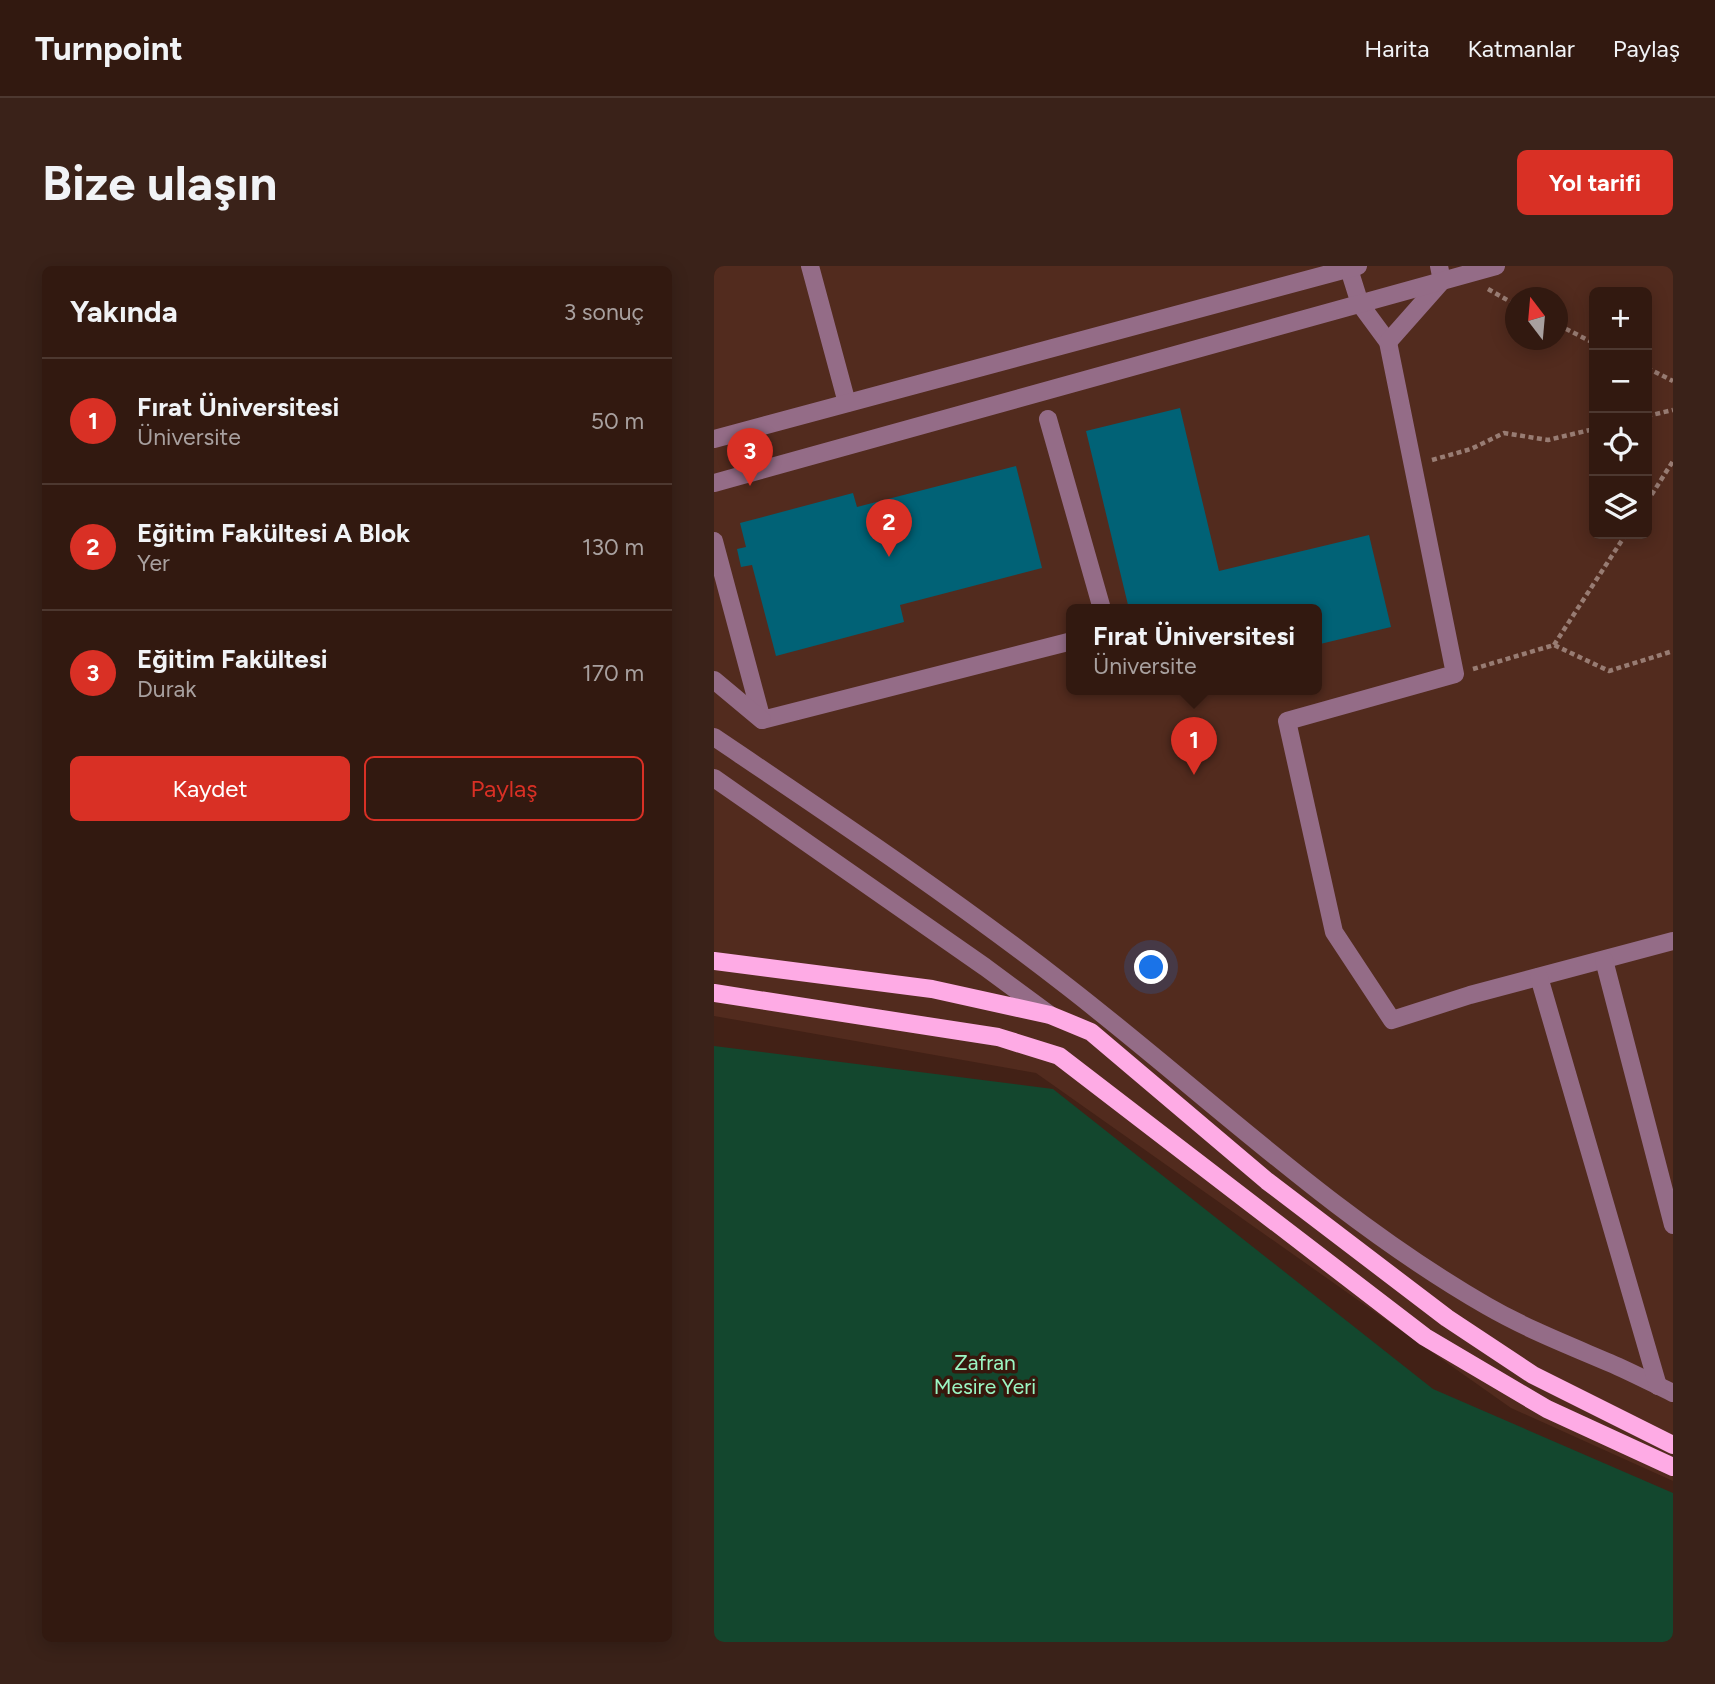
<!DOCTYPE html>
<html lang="tr">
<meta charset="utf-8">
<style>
:root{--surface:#321910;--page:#3a2219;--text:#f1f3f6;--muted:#a8a09f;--line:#4d3830;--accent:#d93025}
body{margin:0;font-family:Figtree,sans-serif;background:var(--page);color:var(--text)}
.controls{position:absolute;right:21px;top:21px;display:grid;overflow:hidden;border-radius:10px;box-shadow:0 4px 18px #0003}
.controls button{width:63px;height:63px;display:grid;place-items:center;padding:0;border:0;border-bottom:2px solid var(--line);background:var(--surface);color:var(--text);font:35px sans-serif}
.compass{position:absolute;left:791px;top:21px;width:63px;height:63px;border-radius:50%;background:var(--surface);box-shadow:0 4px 18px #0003;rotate:344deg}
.you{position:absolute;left:438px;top:702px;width:24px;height:24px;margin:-18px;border:5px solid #fff;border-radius:50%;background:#1a73e8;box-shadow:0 0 0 10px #1a73e833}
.badge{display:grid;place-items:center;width:46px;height:46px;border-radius:50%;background:var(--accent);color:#fff;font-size:23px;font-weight:700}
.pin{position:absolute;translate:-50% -58px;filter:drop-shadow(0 2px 4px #0008)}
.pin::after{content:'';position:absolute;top:37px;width:24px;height:21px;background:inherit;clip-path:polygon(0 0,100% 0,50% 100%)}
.popup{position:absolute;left:352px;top:338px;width:256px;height:91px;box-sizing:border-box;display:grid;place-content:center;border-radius:10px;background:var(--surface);filter:drop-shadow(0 2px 5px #0005);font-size:23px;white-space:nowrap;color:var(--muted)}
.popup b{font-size:26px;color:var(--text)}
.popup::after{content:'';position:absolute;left:50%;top:100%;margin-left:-14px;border:14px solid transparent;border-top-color:var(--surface)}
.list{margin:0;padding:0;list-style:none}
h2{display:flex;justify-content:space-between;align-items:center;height:91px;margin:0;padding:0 28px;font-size:30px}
h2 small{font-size:23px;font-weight:400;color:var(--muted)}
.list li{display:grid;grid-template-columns:46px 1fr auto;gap:21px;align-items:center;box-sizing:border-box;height:126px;padding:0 28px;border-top:2px solid var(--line)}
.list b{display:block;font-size:26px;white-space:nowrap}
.list p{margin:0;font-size:23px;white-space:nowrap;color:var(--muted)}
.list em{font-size:23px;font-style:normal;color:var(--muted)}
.actions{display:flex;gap:14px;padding:21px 28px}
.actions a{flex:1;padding:16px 0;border:2px solid var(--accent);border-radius:10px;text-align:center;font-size:24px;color:var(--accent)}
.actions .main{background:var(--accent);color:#fff}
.icon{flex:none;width:38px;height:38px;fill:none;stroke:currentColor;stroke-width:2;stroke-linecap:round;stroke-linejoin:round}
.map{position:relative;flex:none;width:959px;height:1376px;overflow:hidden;border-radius:10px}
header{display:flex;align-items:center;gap:42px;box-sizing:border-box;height:98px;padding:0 35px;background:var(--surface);border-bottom:2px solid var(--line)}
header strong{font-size:33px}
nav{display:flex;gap:38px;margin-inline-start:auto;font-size:24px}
.intro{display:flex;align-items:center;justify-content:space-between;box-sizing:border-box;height:168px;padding:0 42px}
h1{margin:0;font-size:49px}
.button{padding:18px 32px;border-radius:10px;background:var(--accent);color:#fff;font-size:24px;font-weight:700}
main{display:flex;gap:42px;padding:0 42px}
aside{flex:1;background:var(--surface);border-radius:10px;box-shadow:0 4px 18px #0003}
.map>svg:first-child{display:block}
.built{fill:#522b1e;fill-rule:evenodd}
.green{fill:#13472e}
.building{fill:#016276}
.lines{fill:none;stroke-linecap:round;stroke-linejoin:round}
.path{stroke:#987c73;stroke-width:4.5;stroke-dasharray:5 3.5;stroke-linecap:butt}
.minor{stroke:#946c87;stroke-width:18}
.major{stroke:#feabe5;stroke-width:18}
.labels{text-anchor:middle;stroke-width:7;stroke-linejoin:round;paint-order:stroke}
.park-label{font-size:21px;fill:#9bf6c3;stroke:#37170c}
</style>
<header>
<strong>Turnpoint</strong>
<nav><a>Harita</a><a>Katmanlar</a><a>Paylaş</a></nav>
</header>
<div class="intro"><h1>Bize ulaşın</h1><a class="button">Yol tarifi</a></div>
<main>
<aside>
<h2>Yakında<small>3 sonuç</small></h2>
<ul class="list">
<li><span class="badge">1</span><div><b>Fırat Üniversitesi</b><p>Üniversite</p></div><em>50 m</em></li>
<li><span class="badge">2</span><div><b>Eğitim Fakültesi A Blok</b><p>Yer</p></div><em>130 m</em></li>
<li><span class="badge">3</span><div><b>Eğitim Fakültesi</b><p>Durak</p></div><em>170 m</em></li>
</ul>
<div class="actions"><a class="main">Kaydet</a><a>Paylaş</a></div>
</aside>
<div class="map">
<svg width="959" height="1376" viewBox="0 0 959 1376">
<rect width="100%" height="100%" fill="#422116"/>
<path class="built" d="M0,0h959v1215l-162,-73 -475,-335 -322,-57zM880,26h53v242h-53zM802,32h42v42h-42zM358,343h244v80h-244z"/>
<polygon class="green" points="0,780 339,823 719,1123 959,1227 959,1376 0,1376"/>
<g class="building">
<polygon points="466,142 505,305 655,269 677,361 602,379 602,343 415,343 372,165"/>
<polygon points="302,200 328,302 186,339 190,356 62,390 38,299 27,301 23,283 32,281 26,257 139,227 143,241"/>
</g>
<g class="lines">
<g class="path">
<polyline points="774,23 802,39"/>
<polyline points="844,59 880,77"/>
<polyline points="933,102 959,115"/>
<polyline points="933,150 959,144"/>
<polyline points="718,194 757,183 790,167 834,174 880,163"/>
<polyline points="933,236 959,195"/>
<polyline points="840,379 912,268"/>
<polyline points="759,403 840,379 895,405 959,385"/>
</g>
<g class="minor">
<polyline points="96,0 133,137"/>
<polyline points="636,0 635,3 646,38 674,76 741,408 573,455 620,666 678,754 756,729 959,675"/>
<polyline points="674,76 728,15 725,0"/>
<polyline points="334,153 388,343"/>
<polyline points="0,173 644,0"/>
<polyline points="0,217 782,0"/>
<polyline points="0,275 48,454 358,375"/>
<polyline points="0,414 48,454"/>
<path d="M0,471c120,81 240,161 354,250 139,108 266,231 419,319 40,23 81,39 123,57 21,9 42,20 63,30"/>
<polyline points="0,512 271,701 336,749"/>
<polyline points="890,694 959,959"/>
<polyline points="825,711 944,1120"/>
</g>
<g class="major">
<polyline points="0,695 218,723 336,749 377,766 553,915 733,1052 819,1109 959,1179"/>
<polyline points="0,727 284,771 345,790 711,1071 833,1143 959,1201"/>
</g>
</g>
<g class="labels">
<g class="park-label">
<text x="271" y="1104">Zafran<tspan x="271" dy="24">Mesire Yeri</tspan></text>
</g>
</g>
</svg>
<div class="controls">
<button>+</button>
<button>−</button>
<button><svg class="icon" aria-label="locate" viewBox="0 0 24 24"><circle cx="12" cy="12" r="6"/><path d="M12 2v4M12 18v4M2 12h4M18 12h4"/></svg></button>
<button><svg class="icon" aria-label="layers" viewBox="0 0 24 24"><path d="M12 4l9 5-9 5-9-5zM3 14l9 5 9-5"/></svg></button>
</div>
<svg class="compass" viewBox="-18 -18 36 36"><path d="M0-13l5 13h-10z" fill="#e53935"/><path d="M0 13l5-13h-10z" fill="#a8a09f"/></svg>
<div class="you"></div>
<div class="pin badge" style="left:480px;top:509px">1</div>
<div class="popup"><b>Fırat Üniversitesi</b>Üniversite</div>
<div class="pin badge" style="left:175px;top:291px">2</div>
<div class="pin badge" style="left:36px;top:220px">3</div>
</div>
</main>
